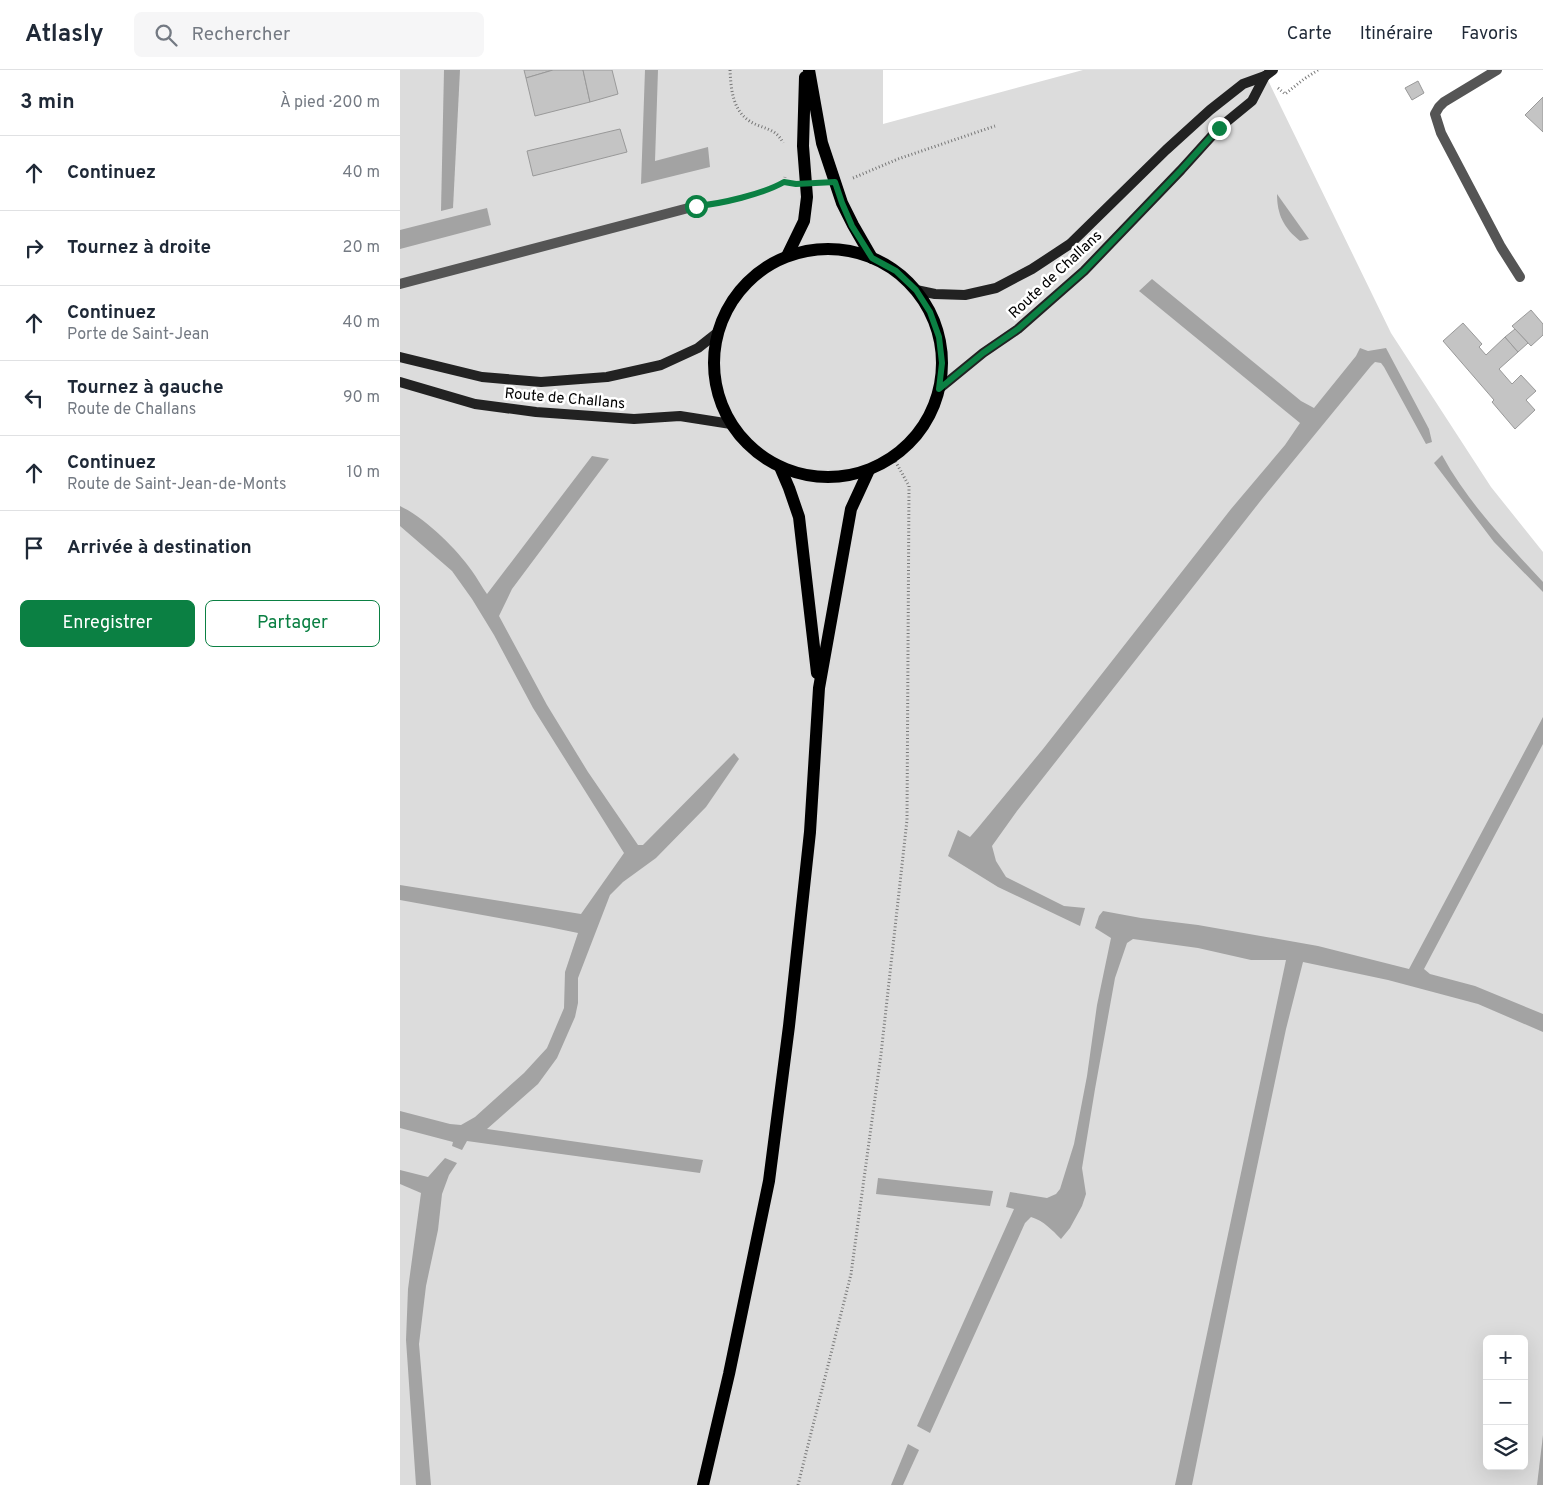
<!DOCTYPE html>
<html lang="fr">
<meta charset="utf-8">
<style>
:root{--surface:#fff;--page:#f6f6f7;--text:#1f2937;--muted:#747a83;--line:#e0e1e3;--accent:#0b8043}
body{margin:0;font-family:Overpass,sans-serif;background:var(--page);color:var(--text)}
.controls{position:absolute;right:15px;bottom:15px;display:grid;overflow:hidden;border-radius:8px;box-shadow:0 5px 20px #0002}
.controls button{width:45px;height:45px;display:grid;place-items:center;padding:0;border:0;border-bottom:1px solid var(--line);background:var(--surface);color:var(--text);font:25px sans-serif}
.stop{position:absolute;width:15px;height:15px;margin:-11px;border:4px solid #0b8043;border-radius:50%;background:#fff}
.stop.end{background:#0b8043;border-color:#fff;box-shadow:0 1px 5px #0008}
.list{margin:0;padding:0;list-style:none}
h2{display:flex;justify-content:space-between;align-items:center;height:65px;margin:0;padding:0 20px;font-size:21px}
h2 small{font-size:16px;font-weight:400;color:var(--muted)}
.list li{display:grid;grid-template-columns:32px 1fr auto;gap:15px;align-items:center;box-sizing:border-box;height:75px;padding:0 20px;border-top:1px solid var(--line)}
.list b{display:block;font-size:19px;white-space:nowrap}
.list p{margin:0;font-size:16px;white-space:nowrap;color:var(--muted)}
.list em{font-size:16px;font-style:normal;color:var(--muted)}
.actions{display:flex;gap:10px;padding:15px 20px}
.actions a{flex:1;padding:11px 0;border:1px solid var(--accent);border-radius:8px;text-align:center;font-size:18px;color:var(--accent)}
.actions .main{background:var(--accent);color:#fff}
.icon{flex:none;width:28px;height:28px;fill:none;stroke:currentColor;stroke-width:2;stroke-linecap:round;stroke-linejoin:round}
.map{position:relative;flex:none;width:1143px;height:1415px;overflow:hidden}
header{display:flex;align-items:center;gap:30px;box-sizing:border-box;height:70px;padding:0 25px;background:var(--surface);border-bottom:1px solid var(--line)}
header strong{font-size:24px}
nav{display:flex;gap:28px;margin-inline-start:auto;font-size:18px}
.search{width:350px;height:45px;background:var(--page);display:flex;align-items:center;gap:12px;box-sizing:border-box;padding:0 18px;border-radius:8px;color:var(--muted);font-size:19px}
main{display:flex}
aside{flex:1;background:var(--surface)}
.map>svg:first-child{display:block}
.green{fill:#dcdcdc;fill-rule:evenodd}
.water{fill:#a3a3a3}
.building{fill:#c4c4c4;stroke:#999}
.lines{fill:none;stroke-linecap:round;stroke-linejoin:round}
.primary-casing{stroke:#dbdbdb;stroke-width:15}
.path{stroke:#777;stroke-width:3;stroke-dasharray:1 2.5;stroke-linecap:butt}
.service{stroke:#555;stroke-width:10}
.minor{stroke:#555;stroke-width:10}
.secondary{stroke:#222;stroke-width:10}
.primary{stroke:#000;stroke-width:12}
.route{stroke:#0b8043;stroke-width:6}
.labels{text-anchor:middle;stroke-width:5;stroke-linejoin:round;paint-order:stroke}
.street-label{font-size:15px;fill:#000;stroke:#fff}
</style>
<header>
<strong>Atlasly</strong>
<div class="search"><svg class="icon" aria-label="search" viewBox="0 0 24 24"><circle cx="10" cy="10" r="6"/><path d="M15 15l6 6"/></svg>Rechercher</div>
<nav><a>Carte</a><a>Itinéraire</a><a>Favoris</a></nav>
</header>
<main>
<aside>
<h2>3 min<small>À pied · 200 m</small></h2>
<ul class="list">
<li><svg class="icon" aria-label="ahead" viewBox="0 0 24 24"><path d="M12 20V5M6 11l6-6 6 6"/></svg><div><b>Continuez</b></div><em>40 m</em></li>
<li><svg class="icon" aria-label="right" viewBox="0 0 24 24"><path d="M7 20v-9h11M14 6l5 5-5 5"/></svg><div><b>Tournez à droite</b></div><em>20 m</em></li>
<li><svg class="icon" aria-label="ahead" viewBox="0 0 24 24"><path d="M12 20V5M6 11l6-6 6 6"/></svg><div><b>Continuez</b><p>Porte de Saint-Jean</p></div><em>40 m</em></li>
<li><svg class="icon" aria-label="left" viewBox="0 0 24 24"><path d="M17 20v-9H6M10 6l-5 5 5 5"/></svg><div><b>Tournez à gauche</b><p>Route de Challans</p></div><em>90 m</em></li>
<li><svg class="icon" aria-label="ahead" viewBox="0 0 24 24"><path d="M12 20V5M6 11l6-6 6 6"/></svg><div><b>Continuez</b><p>Route de Saint-Jean-de-Monts</p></div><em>10 m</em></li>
<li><svg class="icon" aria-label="arrive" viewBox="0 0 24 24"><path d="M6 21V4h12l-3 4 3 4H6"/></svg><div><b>Arrivée à destination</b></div></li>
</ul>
<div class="actions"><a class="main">Enregistrer</a><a>Partager</a></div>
</aside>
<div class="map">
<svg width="1143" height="1415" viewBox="0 0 1143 1415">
<rect width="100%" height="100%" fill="#fff"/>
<path class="green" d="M0,0h483v54l200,-54h180l128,263 100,154 52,65v933h-1143zM1087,1269h37v127h-37z"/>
<g class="water">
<polygon points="44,0 60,0 53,138 41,141"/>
<polygon points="245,0 258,0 255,91 308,77 310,97 241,114"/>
<path d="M877,124l32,45 -9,2c-16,-13 -23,-26 -23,-47z"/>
<polygon points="87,138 91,155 0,179 0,160"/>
<polygon points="752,209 901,331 914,338 956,286 960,278 968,281 986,278 1029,359 1032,372 1026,374 984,297 981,293 975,292 971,296 862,429 617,741 592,776 596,791 606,807 664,836 685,838 680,856 598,817 548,786 558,760 570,767 577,759 643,679 831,439 885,375 900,353 739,221"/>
<path d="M1042,385c26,48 64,87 101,127v10l-49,-50 -60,-79z"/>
<path d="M192,386l17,3 -97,130 -13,27 48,89 41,67 50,73h5l91,-92 5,6 -33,48 -50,51 -33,24 -13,13 -32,83v25l-3,14 -18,41 -19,26 -51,45 216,31 -3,13 -233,-32 -5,9 -10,-4 1,-4 -53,-14v-17l50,13 11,1 14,-8 49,-44 23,-25 17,-40 1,-36 13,-39 -29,-6 -149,-27v-15l181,29 43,-61 -91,-145 -39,-73 -22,-36 -20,-28 -52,-45v-20c25,12 56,42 72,65 5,7 10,16 15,23z"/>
<path d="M1143,647v27l-119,225 6,5 45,12 68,28v18l-65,-28 -90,-24 -85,-18 -17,67 -48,228 -46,228h-17l111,-525h-35l-53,-12 -65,-9 -6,4 -12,35 -20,111 -13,79 4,26 -4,12 -12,22 -9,11c-9,-9 -17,-18 -30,-22l-6,6 -95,210 -13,-7 97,-217 -8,-2 4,-15 37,6 9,-4 4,-5 14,-45 13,-68 10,-71 14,-67 -16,-10 4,-12 4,-5 38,7 57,7 120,21 91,23z"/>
<polygon points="45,1088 57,1093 49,1105 42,1124 38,1160 26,1216 19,1274 31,1415 16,1415 6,1270 8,1219 21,1123 0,1114 0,1100 28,1107"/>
<polygon points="478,1108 593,1121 590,1136 476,1124"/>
<polygon points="1143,1365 1143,1415 1137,1415"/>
<polygon points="508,1374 519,1380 503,1415 491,1415"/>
</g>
<g class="building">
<polygon points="124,0 153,0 126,8"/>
<polygon points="153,0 183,0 190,32 135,46 126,8"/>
<polygon points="183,0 212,0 218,24 190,32"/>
<polygon points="1018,11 1024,23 1012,30 1005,18"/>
<polygon points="1143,27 1143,62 1125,45"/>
<polygon points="220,59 227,82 133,106 127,81"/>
<polygon points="1131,240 1143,254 1143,265 1131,276 1112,256"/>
<polygon points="1063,253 1082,274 1079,277 1086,285 1105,267 1118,282 1099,299 1112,314 1121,305 1136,321 1126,330 1135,340 1115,359 1092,332 1094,330 1043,271"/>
<polygon points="1115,259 1128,273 1118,282 1105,267"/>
</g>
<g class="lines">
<g class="primary-casing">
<g id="primary">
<polyline points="409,0 422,73 442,133 453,155 472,188"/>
<circle cx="428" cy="293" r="114"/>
<polyline points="387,186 404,151 407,127 403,76 405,7"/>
<polyline points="380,397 389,418 399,447 417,603"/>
<polyline points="303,1415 329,1304 369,1111 389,956 410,762 419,618 451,439 469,400"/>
</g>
</g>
<g class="path">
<path d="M330,0c1,18 2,38 18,50 12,9 28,7 35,23"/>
<polyline points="878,18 885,24 904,9 918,0"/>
<polyline points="453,108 498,89 595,56"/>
<polyline points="312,135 373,118 384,112 385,107"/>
<polyline points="398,1415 451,1204 481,984 507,750 509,416 493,387"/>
</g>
<polyline class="service" points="0,214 296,136"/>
<polyline class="minor" points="1097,0 1044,32 1039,37 1035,44 1041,63 1101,177 1120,207"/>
<g class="secondary">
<polyline points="516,220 535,224 565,225 596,218 632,199 670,174 766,80 810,40 843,14 865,6 873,0"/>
<polyline points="0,287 82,307 141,312 207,307 261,295 298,278 317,263"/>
<polyline points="0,312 75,334 136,342 234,349 280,346 331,354"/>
<polyline points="539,319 583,283 618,259 684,201 781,100 819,58 852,31 865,6"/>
</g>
<use href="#primary" class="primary"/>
</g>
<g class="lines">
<path class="route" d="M296,136c25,-2 67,-12 88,-24l12,2 39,-2 7,21 10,23 20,32 24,13 20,19 14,22 9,25 3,26 -3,26 44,-36 35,-24 66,-58 97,-101 38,-42"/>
</g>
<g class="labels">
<g class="street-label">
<text transform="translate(655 204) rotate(-43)" y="5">Route de Challans</text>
<text transform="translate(165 328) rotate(5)" y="5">Route de Challans</text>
</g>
</g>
</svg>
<div class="controls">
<button>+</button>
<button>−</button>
<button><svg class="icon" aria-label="layers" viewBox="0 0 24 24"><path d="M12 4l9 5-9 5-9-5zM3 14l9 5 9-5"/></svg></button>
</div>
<div class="stop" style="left:296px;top:136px"></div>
<div class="stop end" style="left:819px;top:58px"></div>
</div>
</main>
